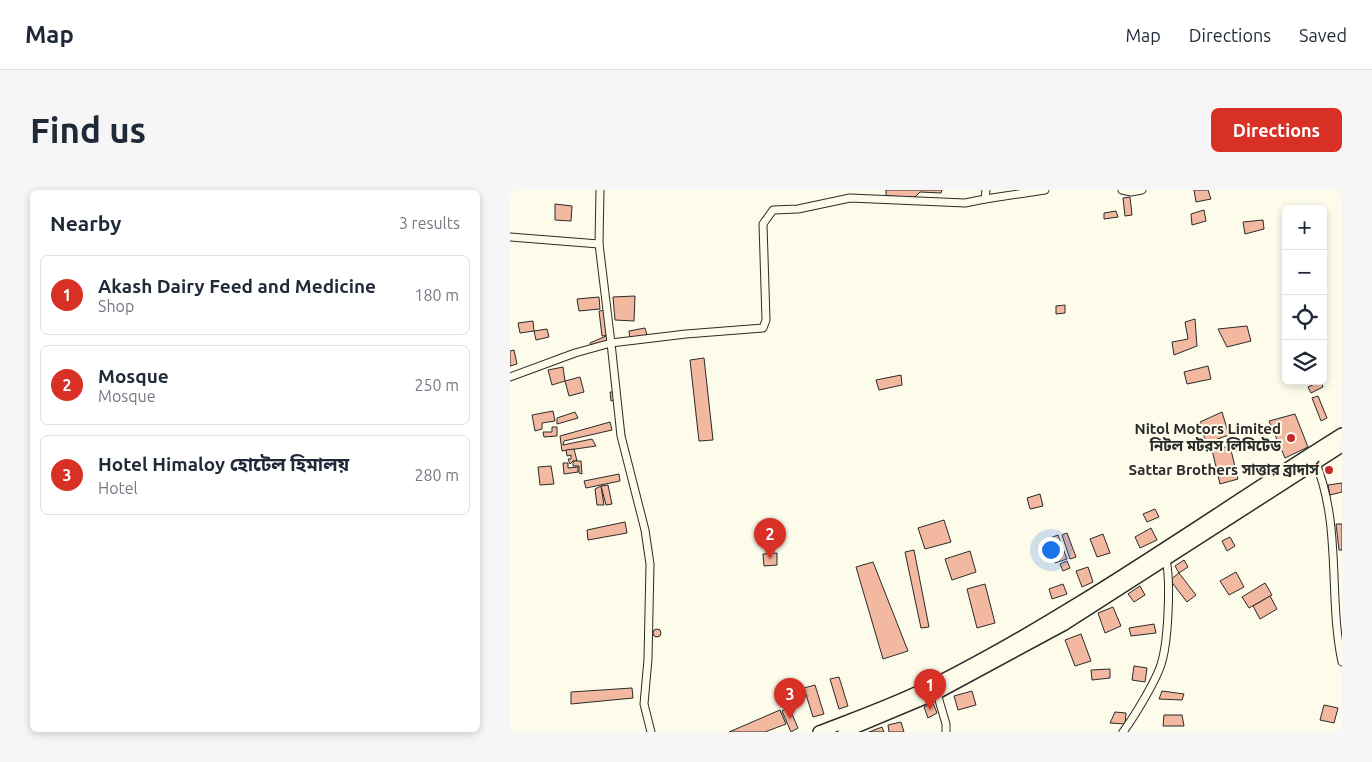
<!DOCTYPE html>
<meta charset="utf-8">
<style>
:root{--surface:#fff;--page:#f6f6f7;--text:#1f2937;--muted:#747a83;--line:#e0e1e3;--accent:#d93025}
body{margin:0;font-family:Ubuntu,"Noto Sans Bengali",sans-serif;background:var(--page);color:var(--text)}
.controls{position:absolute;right:15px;top:15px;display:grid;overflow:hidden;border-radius:8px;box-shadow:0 2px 8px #0003}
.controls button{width:45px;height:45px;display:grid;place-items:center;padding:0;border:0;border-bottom:1px solid var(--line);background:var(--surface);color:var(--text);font:25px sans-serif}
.you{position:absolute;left:540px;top:359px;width:18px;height:18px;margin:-12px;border:4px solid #fff;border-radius:50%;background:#1a73e8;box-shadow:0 0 0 8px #1a73e833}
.badge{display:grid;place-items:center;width:32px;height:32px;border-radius:50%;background:var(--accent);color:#fff;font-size:16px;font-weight:700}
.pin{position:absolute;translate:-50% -41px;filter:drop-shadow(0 1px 2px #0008)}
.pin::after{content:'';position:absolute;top:26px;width:18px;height:15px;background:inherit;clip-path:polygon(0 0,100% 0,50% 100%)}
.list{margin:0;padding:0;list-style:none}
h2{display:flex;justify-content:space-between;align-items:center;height:65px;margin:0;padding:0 20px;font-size:21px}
h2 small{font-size:16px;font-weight:400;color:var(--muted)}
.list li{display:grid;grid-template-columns:32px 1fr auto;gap:15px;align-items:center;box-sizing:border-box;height:80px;margin:0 10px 10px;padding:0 10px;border:1px solid var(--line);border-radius:8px}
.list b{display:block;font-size:19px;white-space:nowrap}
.list p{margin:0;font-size:16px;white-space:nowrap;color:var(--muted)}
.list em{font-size:16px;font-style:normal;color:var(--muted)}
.icon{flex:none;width:28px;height:28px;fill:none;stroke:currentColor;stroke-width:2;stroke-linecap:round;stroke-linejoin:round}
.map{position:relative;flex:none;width:832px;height:542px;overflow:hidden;border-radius:8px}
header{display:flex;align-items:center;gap:30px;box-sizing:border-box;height:70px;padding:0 25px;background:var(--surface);border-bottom:1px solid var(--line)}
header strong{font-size:24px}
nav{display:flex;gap:28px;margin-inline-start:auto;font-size:18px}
.intro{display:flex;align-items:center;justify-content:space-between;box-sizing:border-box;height:120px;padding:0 30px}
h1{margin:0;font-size:35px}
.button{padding:12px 22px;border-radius:8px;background:var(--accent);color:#fff;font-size:18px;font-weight:700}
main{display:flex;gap:30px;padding:0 30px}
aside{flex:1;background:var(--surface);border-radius:8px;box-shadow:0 2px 8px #0003}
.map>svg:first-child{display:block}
.building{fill:#f2b8a0;stroke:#2b2b2b}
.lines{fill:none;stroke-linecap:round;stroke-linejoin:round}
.minor-casing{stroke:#2b2b2b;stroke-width:9}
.trunk-casing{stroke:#2b2b2b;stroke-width:14}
.minor{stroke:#fdfbea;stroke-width:7}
.trunk{stroke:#fdfbea;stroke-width:11}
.poi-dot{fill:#c62828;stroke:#fdfbea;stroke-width:2}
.labels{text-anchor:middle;stroke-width:4;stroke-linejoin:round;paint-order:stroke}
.poi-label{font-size:15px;font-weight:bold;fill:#2b2b2b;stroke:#fdfbea;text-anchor:end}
</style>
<header>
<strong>Map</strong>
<nav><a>Map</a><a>Directions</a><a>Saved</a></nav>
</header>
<div class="intro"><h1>Find us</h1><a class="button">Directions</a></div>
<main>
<aside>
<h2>Nearby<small>3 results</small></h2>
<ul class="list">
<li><span class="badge">1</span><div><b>Akash Dairy Feed and Medicine</b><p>Shop</p></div><em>180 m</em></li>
<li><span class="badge">2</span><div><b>Mosque</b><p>Mosque</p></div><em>250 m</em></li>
<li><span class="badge">3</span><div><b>Hotel Himaloy হোটেল হিমালয়</b><p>Hotel</p></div><em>280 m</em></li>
</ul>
</aside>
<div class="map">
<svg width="832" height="542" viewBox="0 0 832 542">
<rect width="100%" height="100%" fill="#fdfbea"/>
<g class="building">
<polygon points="376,0 432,0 431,3 410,2 405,7 376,6"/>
<polygon points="684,0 698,0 701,9 686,12"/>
<polygon points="620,7 622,25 615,26 613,8"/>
<polygon points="45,14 62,16 61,31 45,30"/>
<polygon points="694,20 696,31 682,35 681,24"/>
<polygon points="606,21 608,27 594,29 594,23"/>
<polygon points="753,30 754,39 735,44 733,32"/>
<polygon points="125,106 124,131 105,130 103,107"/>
<polygon points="89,107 90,119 69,121 67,109"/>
<polygon points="555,115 555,123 546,124 546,116"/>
<polygon points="95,120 99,145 92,146 89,121"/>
<polygon points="685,129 687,156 664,165 662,152 678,149 675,132"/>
<polygon points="23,131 24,141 10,143 8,133"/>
<polygon points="737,136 741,151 717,157 708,139"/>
<polygon points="135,138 137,145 120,149 119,141"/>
<polygon points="37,139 39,147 26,150 24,141"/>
<polygon points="96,146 98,151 82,158 80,153"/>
<polygon points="4,160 7,174 0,176 0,161"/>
<polygon points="194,168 203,250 189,251 180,170"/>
<polygon points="698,176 701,189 677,194 674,182"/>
<polygon points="53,177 55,191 42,195 38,180"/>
<polygon points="391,185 392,195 369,200 366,190"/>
<polygon points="70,187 74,202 59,206 55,191"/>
<polygon points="811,191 813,197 801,203 798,197"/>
<polygon points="100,202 103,202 105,210 101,211"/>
<polygon points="808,206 817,228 811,231 802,208"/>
<polygon points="43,221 45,231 32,233 32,239 25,241 22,225"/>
<polygon points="65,222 68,228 47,234 47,228"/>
<polygon points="712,222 719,245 696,253 690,232"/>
<polygon points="785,224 798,257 775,268 759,231"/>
<polygon points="100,232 102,240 54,251 53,255 82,249 86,256 52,261 50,246"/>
<polygon points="42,237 47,237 47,246 34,247 33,242 42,242"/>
<polygon points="733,250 736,257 726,261 723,254"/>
<polygon points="720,256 728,289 710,294 702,260"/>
<polygon points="64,259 67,271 63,271 60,274 58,269 61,269 61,265 57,266 56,260"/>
<polygon points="63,271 71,271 72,284 69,283 69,276 63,276"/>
<polygon points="53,273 58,273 58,278 68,277 68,282 54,284"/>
<polygon points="41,276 44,294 30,295 28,277"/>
<polygon points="109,284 110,291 76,298 74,291"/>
<polygon points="832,293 832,302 820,305 818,295"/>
<polygon points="98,295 102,314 96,315 91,296"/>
<polygon points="91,296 94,315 87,315 85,299"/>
<polygon points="530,304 533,316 520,319 517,308"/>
<polygon points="645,319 649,327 637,332 633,324"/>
<polygon points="434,330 441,352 415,359 408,338"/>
<polygon points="115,332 117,343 78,350 77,340"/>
<polygon points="826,334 832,334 832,360 829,360"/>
<polygon points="641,338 647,350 630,358 625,347"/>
<polygon points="557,343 566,367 560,369 552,345"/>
<polygon points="593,344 600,363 587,367 580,349"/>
<polygon points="548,345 557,369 545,373 537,349"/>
<polygon points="720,347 725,356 717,361 712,351"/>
<polygon points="404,360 419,437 411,438 395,362"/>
<polygon points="460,361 466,382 442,390 435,369"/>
<polygon points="267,363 267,375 254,376 253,364"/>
<polygon points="674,370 678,377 669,383 665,376"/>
<polygon points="557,371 560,378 553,381 550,374"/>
<polygon points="363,372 398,461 373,469 346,377"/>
<polygon points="578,377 583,392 572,397 566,381"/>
<polygon points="726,382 734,397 719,405 710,391"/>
<polygon points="669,383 686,405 677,412 660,390"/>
<polygon points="755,393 762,405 739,418 732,407"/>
<polygon points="475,394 485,433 467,438 457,399"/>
<polygon points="553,394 557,404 542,409 539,399"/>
<polygon points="630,396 635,405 624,412 618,404"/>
<polygon points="760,406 767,419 750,429 743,416"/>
<polygon points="603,417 611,436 595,443 588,423"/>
<polygon points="644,434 646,443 621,446 619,438"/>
<circle cx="147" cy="443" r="4"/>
<polygon points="571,444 581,471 565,476 555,450"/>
<polygon points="624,476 637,478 635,492 622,490"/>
<polygon points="600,479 600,488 582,490 581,480"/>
<polygon points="329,487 338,516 329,519 320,489"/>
<polygon points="305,495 314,524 303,527 294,498"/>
<polygon points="122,498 123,508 61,514 61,502"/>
<polygon points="462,501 466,515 448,520 444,506"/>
<polygon points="652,501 674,504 672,510 649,509"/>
<polygon points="423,513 427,523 418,528 414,517"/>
<polygon points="814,515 828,518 824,533 810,530"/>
<polygon points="279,517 288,538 281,542 272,521"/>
<polygon points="270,520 276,534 255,542 219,542"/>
<polygon points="605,522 616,523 615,534 600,533"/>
<polygon points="654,525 672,525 674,536 653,536"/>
<polygon points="391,532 394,542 379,542 378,535"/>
<polygon points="372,537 374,542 359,542"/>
</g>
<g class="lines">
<g class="minor-casing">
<g id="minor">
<polyline points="612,0 621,2 632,0"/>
<polyline points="475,9 535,0"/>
<polyline points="0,47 89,54"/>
<polyline points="0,187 65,163 101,153 89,54 90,0"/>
<path d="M805,271c27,64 13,135 27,201"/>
<polyline points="426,500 436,534 436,542"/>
<polyline points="141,542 134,514 138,469 140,374 135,340 111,246 101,153 176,144 253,138 256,130 253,34 263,20 288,19 340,8 455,13 475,9 476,0"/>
<path d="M613,542c11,-15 35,-54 39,-71 6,-21 9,-80 4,-101"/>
</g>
</g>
<g class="trunk-casing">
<g id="trunk">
<path d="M309,542c39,-15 79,-29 116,-48 143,-72 272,-166 407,-250"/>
<polyline points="334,542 427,503 553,435 832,256"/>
</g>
</g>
<use href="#minor" class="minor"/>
<use href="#trunk" class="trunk"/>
</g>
<g class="poi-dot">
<circle cx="781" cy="248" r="5"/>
<circle cx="819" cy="280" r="5"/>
</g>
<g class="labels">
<g class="poi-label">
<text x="771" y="244">Nitol Motors Limited<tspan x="771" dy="17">নিটল মটরস লিমিটেড</tspan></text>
<text x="809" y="285">Sattar Brothers সাত্তার ব্রাদার্স</text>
</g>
</g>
</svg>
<div class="controls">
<button>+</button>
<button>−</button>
<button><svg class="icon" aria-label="locate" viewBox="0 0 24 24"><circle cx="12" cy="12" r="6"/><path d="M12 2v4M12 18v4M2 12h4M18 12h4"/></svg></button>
<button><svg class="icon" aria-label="layers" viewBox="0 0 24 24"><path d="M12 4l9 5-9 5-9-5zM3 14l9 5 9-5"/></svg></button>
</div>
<div class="you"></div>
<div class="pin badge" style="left:420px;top:520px">1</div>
<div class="pin badge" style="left:260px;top:369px">2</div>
<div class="pin badge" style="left:280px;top:529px">3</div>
</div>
</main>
